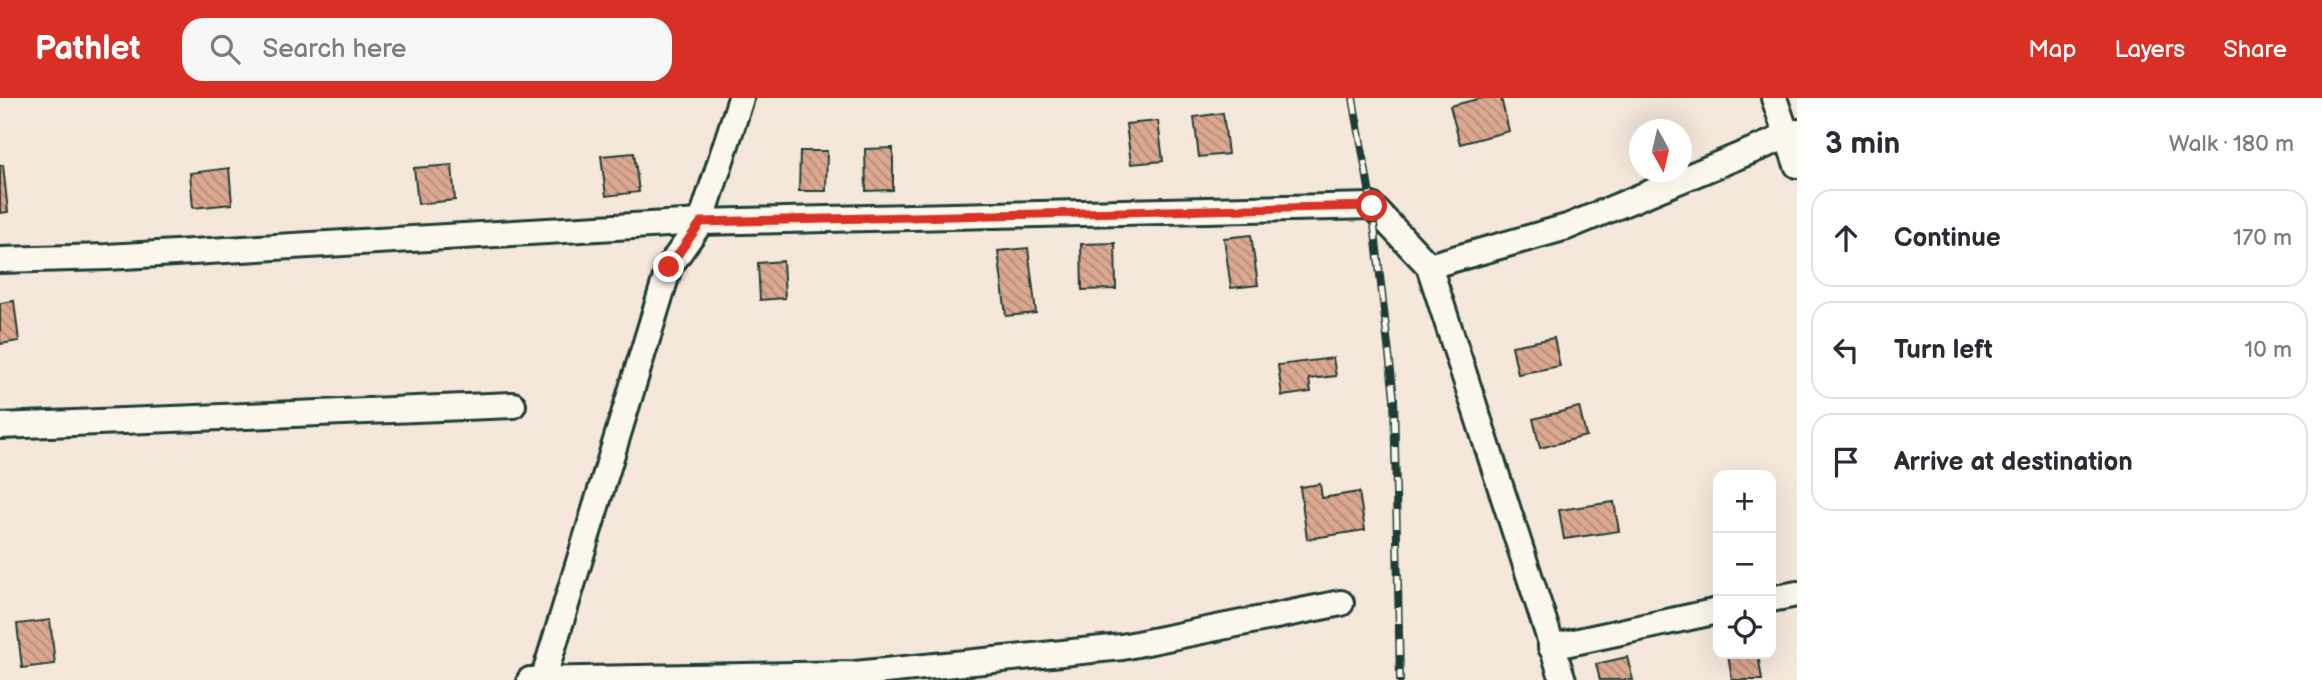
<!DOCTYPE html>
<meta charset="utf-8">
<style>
:root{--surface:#fff;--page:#f7f7f7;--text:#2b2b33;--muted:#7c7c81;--line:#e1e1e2;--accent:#d93025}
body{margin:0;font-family:"Balsamiq Sans",sans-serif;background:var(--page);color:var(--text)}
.controls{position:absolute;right:21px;bottom:21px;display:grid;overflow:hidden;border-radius:14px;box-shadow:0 7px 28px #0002}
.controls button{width:63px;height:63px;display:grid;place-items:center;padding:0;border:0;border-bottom:2px solid var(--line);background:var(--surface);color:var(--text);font:35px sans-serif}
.compass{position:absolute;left:1629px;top:21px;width:63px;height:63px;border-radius:50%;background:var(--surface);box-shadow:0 7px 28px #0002;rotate:172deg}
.stop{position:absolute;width:21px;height:21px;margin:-16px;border:5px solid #d93025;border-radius:50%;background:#fff}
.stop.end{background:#d93025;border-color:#fff;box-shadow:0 2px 7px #0008}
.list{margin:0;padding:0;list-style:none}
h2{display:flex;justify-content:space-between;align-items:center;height:91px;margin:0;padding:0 28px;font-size:30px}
h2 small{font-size:23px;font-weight:400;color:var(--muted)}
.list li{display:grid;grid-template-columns:46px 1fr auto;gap:21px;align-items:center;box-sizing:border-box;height:98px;margin:0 14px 14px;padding:0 14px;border:2px solid var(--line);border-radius:21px}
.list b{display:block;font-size:26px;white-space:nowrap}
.list em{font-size:23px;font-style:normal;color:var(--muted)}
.icon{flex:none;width:38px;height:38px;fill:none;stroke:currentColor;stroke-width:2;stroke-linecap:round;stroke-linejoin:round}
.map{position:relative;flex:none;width:1797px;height:582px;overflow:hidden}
header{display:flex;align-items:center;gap:42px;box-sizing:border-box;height:98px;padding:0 35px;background:var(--accent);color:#fff}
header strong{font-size:33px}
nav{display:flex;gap:38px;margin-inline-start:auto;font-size:24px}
.search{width:490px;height:63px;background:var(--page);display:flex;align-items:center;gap:18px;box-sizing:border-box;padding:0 24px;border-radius:21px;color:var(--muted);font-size:26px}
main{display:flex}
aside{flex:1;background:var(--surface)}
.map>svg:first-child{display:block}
.building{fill:url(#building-back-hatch);stroke:#1f3d34;stroke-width:2}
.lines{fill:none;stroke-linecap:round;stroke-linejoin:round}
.minor-casing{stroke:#1f3d34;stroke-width:30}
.minor{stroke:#fbf7ec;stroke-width:24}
.rail-casing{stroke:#1f3d34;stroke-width:8}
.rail{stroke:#fbf7ec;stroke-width:5;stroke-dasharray:16;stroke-linecap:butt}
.route{stroke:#d93025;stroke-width:9}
</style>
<header>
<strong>Pathlet</strong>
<div class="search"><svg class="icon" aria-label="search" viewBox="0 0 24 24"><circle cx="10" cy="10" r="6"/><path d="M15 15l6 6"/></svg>Search here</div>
<nav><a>Map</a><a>Layers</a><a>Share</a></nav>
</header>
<main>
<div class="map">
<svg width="1797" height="582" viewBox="0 0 1797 582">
<defs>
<pattern id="building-back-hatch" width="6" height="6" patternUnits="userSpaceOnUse" patternTransform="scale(1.75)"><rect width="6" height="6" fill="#dca890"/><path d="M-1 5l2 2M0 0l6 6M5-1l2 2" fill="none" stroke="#b28a76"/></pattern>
</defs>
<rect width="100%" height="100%" fill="#f5e7da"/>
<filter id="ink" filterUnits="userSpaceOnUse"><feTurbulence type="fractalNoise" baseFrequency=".0143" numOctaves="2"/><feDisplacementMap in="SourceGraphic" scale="14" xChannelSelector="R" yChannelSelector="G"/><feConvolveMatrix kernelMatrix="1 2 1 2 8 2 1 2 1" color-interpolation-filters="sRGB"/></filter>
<g filter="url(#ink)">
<g class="building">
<polygon points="1482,0 1501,0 1509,33 1460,46 1450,8"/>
<polygon points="1223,15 1228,56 1199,59 1194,19"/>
<polygon points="1158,23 1163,63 1131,66 1126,26"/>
<polygon points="893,50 893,92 866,93 865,51"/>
<polygon points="800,53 827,53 826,93 799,93"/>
<polygon points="634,55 639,94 606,98 601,58"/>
<polygon points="0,67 3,67 8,114 0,115"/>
<polygon points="452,67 455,102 418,106 414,70"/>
<polygon points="229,70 232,106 193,110 190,75"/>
<polygon points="1251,137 1258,187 1231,190 1224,140"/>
<polygon points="1115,145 1116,191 1082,192 1081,146"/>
<polygon points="1028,150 1036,215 1006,218 998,153"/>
<polygon points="783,163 785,200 760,202 758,165"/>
<polygon points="14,203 19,243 0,246 0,205"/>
<polygon points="1554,240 1560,268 1518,276 1512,248"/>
<polygon points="1333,260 1336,278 1309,281 1311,294 1282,298 1278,267"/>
<polygon points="1579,309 1586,338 1540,350 1533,321"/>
<polygon points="1320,386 1322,400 1359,394 1365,432 1307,441 1300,389"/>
<polygon points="1614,404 1619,433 1564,441 1559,412"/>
<polygon points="50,522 55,566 22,570 17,526"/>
<polygon points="1728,556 1758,556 1762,582 1732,582"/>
<polygon points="1627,559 1633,582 1600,582 1596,566"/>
</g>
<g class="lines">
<g class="minor-casing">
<g id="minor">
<polyline points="1774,0 1797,67"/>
<polyline points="0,162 107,159 701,124 1372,108 1429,168 1563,582"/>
<polyline points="1429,168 1567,129 1797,34"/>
<polyline points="0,328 513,307"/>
<polyline points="1771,501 1797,496"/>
<polyline points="1551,549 1718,513"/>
<polyline points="530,582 855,576 1122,549 1341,505"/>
<polyline points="543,582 669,169 701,124 741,0"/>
</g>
</g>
<use href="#minor" class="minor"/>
<g class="rail-casing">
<polyline id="rail" points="1353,0 1372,108 1394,300 1400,582"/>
</g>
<use href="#rail" class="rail"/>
</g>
</g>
<g class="lines" filter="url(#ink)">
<polyline class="route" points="669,169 701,124 1372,108"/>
</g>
</svg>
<div class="controls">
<button>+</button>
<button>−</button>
<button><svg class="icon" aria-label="locate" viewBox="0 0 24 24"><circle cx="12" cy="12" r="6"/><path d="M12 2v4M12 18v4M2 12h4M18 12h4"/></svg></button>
</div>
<svg class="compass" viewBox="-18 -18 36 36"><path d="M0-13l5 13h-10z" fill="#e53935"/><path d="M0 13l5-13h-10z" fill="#7c7c81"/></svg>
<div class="stop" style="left:1372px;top:108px"></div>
<div class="stop end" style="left:669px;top:169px"></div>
</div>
<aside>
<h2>3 min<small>Walk · 180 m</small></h2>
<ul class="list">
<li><svg class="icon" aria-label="ahead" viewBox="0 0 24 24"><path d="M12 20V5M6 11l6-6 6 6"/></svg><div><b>Continue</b></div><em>170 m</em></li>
<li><svg class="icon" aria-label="left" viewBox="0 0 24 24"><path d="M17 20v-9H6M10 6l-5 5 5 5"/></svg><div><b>Turn left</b></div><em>10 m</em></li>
<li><svg class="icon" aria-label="arrive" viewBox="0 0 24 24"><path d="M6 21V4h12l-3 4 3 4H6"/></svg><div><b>Arrive at destination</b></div></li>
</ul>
</aside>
</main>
